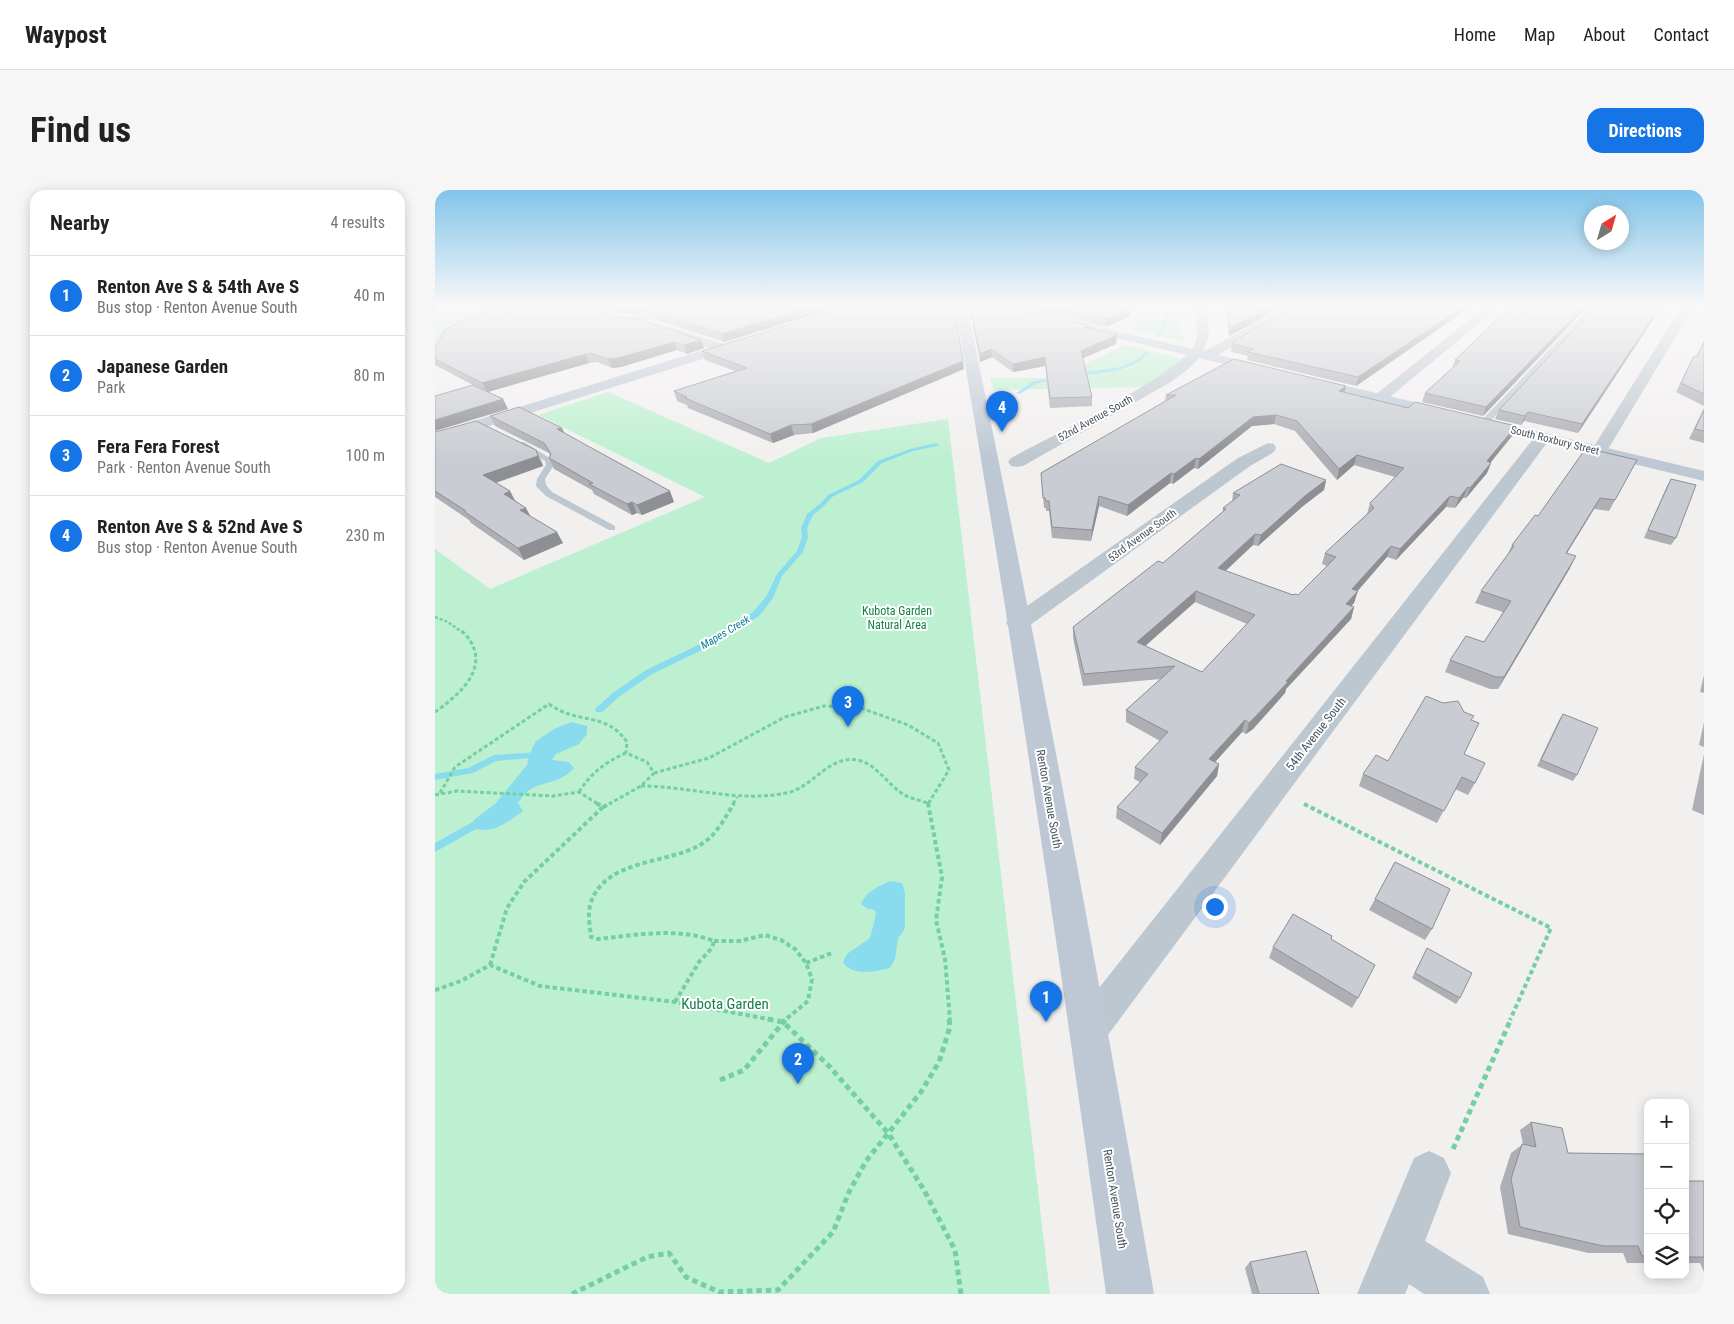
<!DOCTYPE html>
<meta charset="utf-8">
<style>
:root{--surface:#fff;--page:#f6f6f6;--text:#222;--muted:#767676;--line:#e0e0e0;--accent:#1574e6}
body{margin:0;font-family:"Roboto Condensed",sans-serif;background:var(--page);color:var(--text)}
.controls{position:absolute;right:15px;bottom:15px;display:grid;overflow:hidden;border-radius:10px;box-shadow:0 2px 12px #0003}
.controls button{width:45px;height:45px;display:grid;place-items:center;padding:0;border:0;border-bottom:1px solid var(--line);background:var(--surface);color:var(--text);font:25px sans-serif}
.compass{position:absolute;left:1149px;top:15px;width:45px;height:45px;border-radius:50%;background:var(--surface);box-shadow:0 2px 12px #0003;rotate:37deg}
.you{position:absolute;left:779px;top:716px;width:18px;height:18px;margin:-12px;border:4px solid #fff;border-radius:50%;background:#1a73e8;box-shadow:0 0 0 8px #1a73e833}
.badge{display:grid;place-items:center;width:32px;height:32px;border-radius:50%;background:var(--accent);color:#fff;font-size:16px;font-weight:700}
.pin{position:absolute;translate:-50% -41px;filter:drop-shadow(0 1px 2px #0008)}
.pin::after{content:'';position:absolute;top:26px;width:18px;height:15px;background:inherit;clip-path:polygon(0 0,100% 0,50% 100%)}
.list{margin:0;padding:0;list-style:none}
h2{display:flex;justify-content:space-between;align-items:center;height:65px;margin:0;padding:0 20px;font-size:21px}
h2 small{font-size:16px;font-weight:400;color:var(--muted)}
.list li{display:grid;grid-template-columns:32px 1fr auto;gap:15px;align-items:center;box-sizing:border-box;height:80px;padding:0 20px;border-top:1px solid var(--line)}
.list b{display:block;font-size:19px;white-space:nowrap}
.list p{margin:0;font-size:16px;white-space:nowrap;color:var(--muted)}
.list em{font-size:16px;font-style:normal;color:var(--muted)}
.icon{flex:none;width:28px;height:28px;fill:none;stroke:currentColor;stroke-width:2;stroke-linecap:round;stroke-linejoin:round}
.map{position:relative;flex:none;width:1269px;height:1104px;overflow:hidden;border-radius:15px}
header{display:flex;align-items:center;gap:30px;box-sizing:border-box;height:70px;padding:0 25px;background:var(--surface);border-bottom:1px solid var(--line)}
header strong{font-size:24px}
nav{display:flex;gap:28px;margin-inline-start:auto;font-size:18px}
.intro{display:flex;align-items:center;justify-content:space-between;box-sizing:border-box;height:120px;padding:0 30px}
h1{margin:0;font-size:35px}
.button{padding:12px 22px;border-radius:15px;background:var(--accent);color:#fff;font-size:18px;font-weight:700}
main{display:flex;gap:30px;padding:0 30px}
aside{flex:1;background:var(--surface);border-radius:15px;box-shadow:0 2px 12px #0003}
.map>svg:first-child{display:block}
.green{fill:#bdf0d0}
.water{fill:#89dbee}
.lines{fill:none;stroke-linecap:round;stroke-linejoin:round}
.stream{fill:#89dbee;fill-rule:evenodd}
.path-far4{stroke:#74cfa1;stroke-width:1;stroke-dasharray:2 1;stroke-linecap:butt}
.path-far3{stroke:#74cfa1;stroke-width:2.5;stroke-dasharray:3 2;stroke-linecap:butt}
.path-far2{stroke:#74cfa1;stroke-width:3;stroke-dasharray:4 2.5;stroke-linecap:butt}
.path-far1{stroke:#74cfa1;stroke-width:4;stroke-dasharray:4.5 3;stroke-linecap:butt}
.path{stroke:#74cfa1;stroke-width:5;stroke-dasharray:5.5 4;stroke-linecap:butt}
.lane{fill:#bdc7cf;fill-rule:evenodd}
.street{fill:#bdc7cf;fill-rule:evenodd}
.secondary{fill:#bdc8d4;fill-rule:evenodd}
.wall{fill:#adafb5;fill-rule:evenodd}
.shaded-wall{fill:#8d8f93}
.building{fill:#c9ccd2;stroke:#8d8f93;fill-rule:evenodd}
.labels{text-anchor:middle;stroke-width:4;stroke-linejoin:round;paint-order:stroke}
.far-street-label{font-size:11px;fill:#47535d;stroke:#fff}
.far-water-label{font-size:11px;font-style:italic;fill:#0a7b96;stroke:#fff}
.park-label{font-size:12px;fill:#158149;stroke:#fff}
.street-label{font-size:12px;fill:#47535d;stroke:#fff}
.near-park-label{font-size:15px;fill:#158149;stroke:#fff}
</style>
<header>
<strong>Waypost</strong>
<nav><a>Home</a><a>Map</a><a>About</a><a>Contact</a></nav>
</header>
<div class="intro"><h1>Find us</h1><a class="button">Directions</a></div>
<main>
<aside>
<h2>Nearby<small>4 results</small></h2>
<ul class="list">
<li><span class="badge">1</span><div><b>Renton Ave S &amp; 54th Ave S</b><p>Bus stop · Renton Avenue South</p></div><em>40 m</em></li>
<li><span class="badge">2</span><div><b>Japanese Garden</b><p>Park</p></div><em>80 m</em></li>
<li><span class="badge">3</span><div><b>Fera Fera Forest</b><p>Park · Renton Avenue South</p></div><em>100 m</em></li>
<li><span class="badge">4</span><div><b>Renton Ave S &amp; 52nd Ave S</b><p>Bus stop · Renton Avenue South</p></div><em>230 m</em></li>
</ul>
</aside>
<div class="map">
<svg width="1269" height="1104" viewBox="0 0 1269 1104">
<rect width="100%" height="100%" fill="#f2efef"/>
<g class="green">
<polygon points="0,116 85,116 30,146 0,157"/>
<polygon points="685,116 744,116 742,119 750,152 697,139 708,121"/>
<polygon points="691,155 752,170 705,197 558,200 555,188 618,188"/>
<polygon points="173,202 334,273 386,248 513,229 615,1104 0,1104 0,359 55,399 270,307 103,225"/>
</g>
<g class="water">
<path d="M136,532l16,4v8l-8,10 -23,10 -4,6 17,2 5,6c-20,22 -40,8 -56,35l5,8c-15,11 -32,25 -52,16l3,-7 22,-17 31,-38 2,-10 7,-14 18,-12z"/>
<path d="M455,691l12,2 3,9v36l-7,11 -3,20 -5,9c-14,4 -40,8 -47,-6l4,-8 23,-16 6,-23 -1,-5 -7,-1 -7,-5c6,-13 16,-17 29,-23z"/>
</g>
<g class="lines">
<g class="stream">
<polygon points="732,116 736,116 733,133 724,147 722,147 729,133"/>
<path d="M711,162l3,1c-20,20 -48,21 -75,22l-2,-1 49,-7 17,-8z"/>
<polygon points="622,186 624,188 601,194 585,204 581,203 597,192"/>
<polygon points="501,253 504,255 503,256 478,261 447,273 428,292 397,307 390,315 378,325 372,338 373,347 368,362 347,386 338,408 324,426 267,460 217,484 185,506 167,522 161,522 160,520 161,518 179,502 211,480 261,456 318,422 331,407 342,384 362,361 367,347 366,338 372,324 386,313 393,305 424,290 443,271 475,259"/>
<polygon points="106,562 109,563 110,565 109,567 61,571 38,583 0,590 0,584 33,578 59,565"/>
<polygon points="45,628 48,629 50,632 48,635 0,662 0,653"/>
</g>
<g class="path-far4">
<polyline points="14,138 37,124 61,116"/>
<polyline points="0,150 8,144"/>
</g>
<polyline class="path-far3" points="0,427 13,432 28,443"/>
<g class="path-far2">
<path d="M0,522c27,-19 60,-49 27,-81"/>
<polyline points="219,583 274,568 350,527 389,516 423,517 473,535 503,553 514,580 493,614"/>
<path d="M206,596c48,0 97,17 145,7 27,-5 42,-38 71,-33 18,3 29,22 43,32 8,6 18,8 28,11"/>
<path d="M144,602c12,-19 26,-30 47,-39l21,9 7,11 -13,13 -32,18"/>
<path d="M5,603l15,-26 94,-63c28,21 57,7 78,38l-1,11"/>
<polyline points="0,605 22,601 118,606 144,602 163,614"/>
<polyline points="298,614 302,607"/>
</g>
<g class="path-far1">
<polyline points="493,613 507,687 501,730 510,769 515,830"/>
<polyline points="869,614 1116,738 1075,830"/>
<polyline points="168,617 176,613"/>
<polyline points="279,751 305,751 330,745 346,750 360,759 371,773 377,789 373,811 350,830"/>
<polyline points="371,773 397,763"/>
<polyline points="55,775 72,718 89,692 168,617 161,613"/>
<polyline points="0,800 26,791 55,775 105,796 240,812 339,830"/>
<path d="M240,812l24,-40 13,-14 2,-7c-36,-14 -78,-6 -116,-2l-7,-2c-1,-11 -4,-24 0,-35 15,-43 76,-38 109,-57 16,-9 25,-27 34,-42"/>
</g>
<g class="path">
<polyline points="333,829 348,832 394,876 453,943 489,1000 520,1060 526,1104"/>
<polyline points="285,890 309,880 351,829"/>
<polyline points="1018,959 1076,829"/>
<polyline points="137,1104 212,1067 234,1063 251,1087 284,1102 343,1100 398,1042 414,1002 431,971 486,902 504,872 515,837 514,829"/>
</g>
<g class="lane">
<polygon points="1156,116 1162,116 1052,235 1046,235 1046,231"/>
<polygon points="83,252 89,252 118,270 119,275 110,289 111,295 117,302 180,336 180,340 174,340 111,306 101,296 102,289 111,275 110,271 83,256"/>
</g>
<g class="street">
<polygon points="233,116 252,116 250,118 197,134 191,130 193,127"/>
<path d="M759,116h12l3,31 -6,15 86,-46h15l-93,53 -5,1 -6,-3 -13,13 -18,13 -146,83 -6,1 -6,-1 -3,-4 3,-4c33,-18 173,-86 184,-114 5,-12 0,-25 -1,-38z"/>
<polygon points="1052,116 1065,116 950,211 940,211 938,208 940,205"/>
<polygon points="1247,116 1259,116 1172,261 1170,265 1158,265 1156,261"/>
<polygon points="232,136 292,155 294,158 287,162 228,143 226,140"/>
<polygon points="1108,242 1114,244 1116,247 1114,250 667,853 654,859 641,853 635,840 641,827 1102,244"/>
<polygon points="833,253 839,254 841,258 839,262 815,276 591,438 583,440 575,438 571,433 575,428 803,268"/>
<polygon points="994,961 1009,968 1016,983 990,1051 1048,1087 1055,1104 989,1104 974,1094 970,1104 922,1104 979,968"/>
</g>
<g class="secondary">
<path d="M520,116h12c68,328 130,658 187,988h-48c-45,-330 -94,-660 -151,-988z"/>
<polygon points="556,116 576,116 830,176 837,180 830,184 558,118"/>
<polygon points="304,149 310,153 309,156 0,253 0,243"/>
<polygon points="874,187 1269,281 1269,291 869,194 867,191 869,188"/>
</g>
</g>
<g class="wall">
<polygon points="151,116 269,158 252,164 242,160 186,177 177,178 162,172 154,173 53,202 68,209 73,219 38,195 0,175 0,158"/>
<polygon points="165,116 227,116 196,125"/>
<polygon points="234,116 407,116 289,152 219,129 216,121"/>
<polygon points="534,116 654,135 654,139 681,154 648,168 657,207 657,216 615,218 610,176 578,182 557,167 545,172"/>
<polygon points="584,116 685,116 696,118 696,126 671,137"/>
<polygon points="790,116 850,116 794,146"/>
<polygon points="861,116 1037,116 921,196 812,170 813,166 796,162 797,152"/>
<polygon points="1076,116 1153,116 1048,226 987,212 990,203 1017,178 1020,170"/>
<polygon points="1161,116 1227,116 1143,243 1089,231 1086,235 1060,229 1064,220"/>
<polygon points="1269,150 1269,216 1241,202 1254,175 1259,166 1261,167"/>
<polygon points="267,161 529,179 378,243 359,245 338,253 253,218 252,215 242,211 239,201 300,181 270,170"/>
<path d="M911,196l-2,7 64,15 108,18 -4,10 -22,26 1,1 -4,10 -21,25h-3l-8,10 -9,-1 -50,53 -9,-3 -30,34 -3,12 -3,3 3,1 -3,12 -65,70 -1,4 -32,36 -7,5 -4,-2 -27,30 4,2 -2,12 -57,69 -44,-27 1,-11 23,-25 -6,-3 1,-12 25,-26 -34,-19v-12l35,-31 -78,7 -10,-48v-11l90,-64 60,-51v-4l9,-6 1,-9 93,-13 -2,10 -21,16 -45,40 -5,-1 -28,26 68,24h5l29,-29 -5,-2 3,-11 42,-39 3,-11 25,-26 -41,-12 -17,15 -42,-49 -21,-7 -22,2 -54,43 -4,-1 -21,16 -3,-1 -43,33 -28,-10 -8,35 -39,-3 -3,-27h-3v-3h-2l-3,-35 124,-72 1,-6zM760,412l52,22 -45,48 -57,-26z"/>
<polygon points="1269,218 1269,253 1254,249"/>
<polygon points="55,226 130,243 239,312 207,325 202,323 197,325 159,304 157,300 119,279 114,268 115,265 114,263 60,236"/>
<polygon points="0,242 106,270 108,276 61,293 75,301 80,310 96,327 128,353 89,370 36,333 34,330 0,307"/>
<polygon points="1202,270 1174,321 1159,319 1132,363 1135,378 1063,499 1055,499 1010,482 1015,470 1049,452 1068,422 1040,413 1046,401 1073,364 1077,355 1103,326"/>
<polygon points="1236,289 1241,348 1236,355 1209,348 1232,296"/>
<polygon points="1269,485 1269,503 1265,502"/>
<polygon points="1029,522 1036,530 1029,564 1040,593 1033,605 1020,599 1002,633 924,596 928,584 953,571"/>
<polygon points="1128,524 1142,585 1138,591 1102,576 1124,530"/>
<polygon points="1269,532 1269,557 1264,555"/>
<polygon points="1269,564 1269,625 1257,620"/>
<polygon points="960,672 997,739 990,750 934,720"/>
<polygon points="838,757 923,808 917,818 834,768"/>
<polygon points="992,758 1025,808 1021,814 977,788"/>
<polygon points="1096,932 1133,963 1213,969 1213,1073 1192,1073 1188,1063 1153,1063 1073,1044 1065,997 1076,963 1088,954 1085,940"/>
<polygon points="1250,991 1269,991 1269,1082 1265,1073 1250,1073"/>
<polygon points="815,1072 884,1104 817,1104 810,1078"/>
</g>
<g class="shaded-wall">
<polygon points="197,116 227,116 196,125 193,117"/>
<polygon points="380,116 407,116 289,152 287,144"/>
<polygon points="837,116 850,116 794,146 795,138"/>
<polygon points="1029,116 1037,116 921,196 923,187"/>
<polygon points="1149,116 1153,116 1048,226 1051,217"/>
<polygon points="1225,116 1227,116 1143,243 1147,234"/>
<polygon points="696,118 696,126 671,137 671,129"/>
<polygon points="682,145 681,154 646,169 646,161"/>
<polygon points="266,150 269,158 252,164 249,155"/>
<polygon points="240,152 242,160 186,177 177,178 173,169"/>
<polygon points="556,159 557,167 545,172 545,164"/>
<polygon points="151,164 154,173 52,202 47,193"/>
<polygon points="610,167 610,176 578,182 578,174"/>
<polygon points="528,171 529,179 378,243 376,234"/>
<polygon points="911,196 909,205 904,201"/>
<polygon points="68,209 73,219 0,241 0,230"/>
<polygon points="1093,222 1089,231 1086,235 1090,226"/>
<polygon points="841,225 839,234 817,236 763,279 764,269 818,227"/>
<polygon points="356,235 359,245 338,253 335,244"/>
<polygon points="1081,236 1077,246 1048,282 1052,271"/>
<polygon points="127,238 132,248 122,239"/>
<polygon points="101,260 108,276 54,295 48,285"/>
<polygon points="922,265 919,275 902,290 904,279"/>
<polygon points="761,268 759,278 738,294 739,284"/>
<polygon points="1056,273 1052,283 1031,308 1035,298"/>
<polygon points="736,283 735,293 692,326 693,315"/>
<polygon points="891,290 889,300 868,316 823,356 826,345 871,305"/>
<polygon points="1033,297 1028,308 1020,318 1024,308"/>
<polygon points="75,301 80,312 69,304"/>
<polygon points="235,301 239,312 207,325 202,315"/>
<polygon points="664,306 664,316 656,351 657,340"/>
<polygon points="1015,306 1011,317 961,370 965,359"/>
<polygon points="1165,308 1159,319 1125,374 1131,363"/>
<polygon points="197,312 202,323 197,325 192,314"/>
<polygon points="91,318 97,329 85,320"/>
<polygon points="122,342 128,353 89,370 83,358"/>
<polygon points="820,344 818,355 781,390 783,378"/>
<polygon points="956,356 952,367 914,411 917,399"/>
<polygon points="1141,366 1135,378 1063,499 1069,487"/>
<polygon points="761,401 760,412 701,464 702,452"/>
<polygon points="923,401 919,413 907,426 911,414"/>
<polygon points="919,417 916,429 851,499 850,503 818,539 811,544 814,533 851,491"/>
<polygon points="810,530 807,542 772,581 774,569"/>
<polygon points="784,574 782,586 725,655 727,643"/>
</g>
<g class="building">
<polygon points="75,116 151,116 180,126 204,129 266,150 249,155 240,152 183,168 173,169 158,164 151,164 47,193 0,169 0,158 10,139 50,122"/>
<polygon points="234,116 380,116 287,144 216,121"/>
<polygon points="415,116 496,116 514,120 519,118 528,171 376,234 356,235 335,244 250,208 252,207 239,201 312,178 267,161"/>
<polygon points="535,116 573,116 654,135 650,137 682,145 646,161 657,207 615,208 610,167 578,174 556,159 545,164"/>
<polygon points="616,116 685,116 696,118 671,129"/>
<polygon points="792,116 837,116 795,138"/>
<polygon points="861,116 1029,116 923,187 813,162 819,159 798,154 797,152"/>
<polygon points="1076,116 1149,116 1051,217 990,203 1025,171 1020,170"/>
<polygon points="1161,116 1225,116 1147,234 1093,222 1090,226 1064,220"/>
<polygon points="1269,152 1269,204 1246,193 1259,166 1262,167"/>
<path d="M799,169l112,27 -7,5 69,17 7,-6 101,24 -29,35 4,2 -21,25 -2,-1 -9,11 -9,-2 -50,53 -9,-3 -39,43 6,2 -12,13 8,3 -68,74 2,1 -33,35 -6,6 -4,-3 -36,39 10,5 -57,69 -45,-26 31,-33 -13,-7 33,-35 -42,-22 49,-44 -91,8 -11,-47 85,-66 5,2 63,-54 -3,-1 17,-13 -7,-2 48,-29 45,16 -20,15 -45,40 -6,-1 -37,34 75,27 1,-1 4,1 38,-38 -11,-4 49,-45 -4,-5 34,-35 -47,-13 -18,14 -42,-48 -21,-6 -23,2 -54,42 -3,-1 -22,16 -3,-1 -43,32 -29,-9 -7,34 -40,-3 -3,-26h-3l-1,-3h-2l-2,-25 135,-78h-10zM761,401l59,24 -53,57 -65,-30z"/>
<polygon points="38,195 68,209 0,230 0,206"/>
<polygon points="84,217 127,238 122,239 235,301 202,315 197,312 192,314 154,294 158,293 114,268 116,264 109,253 55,226"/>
<polygon points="1269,220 1269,241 1260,239"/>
<polygon points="41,231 101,260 103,266 48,285 75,301 69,304 91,318 85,320 122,342 83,358 30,322 31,321 0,301 0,242"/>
<polygon points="1151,258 1202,270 1180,310 1165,308 1131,363 1141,366 1069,487 1061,487 1015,470 1031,446 1049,452 1076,411 1046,401 1079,356 1077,355 1100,325 1103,326"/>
<polygon points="1236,289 1261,295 1241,348 1213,340"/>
<polygon points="991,506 1008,513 1023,511 1029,522 1039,526 1036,530 1044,533 1029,564 1050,573 1040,593 1027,587 1009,621 928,584 941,565 953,571"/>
<polygon points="1128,524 1163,538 1142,585 1106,570"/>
<polygon points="960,672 1015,699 997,739 940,709"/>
<polygon points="858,724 897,746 896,749 940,775 923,808 838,757"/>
<polygon points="992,758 1037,783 1025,808 980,783"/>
<polygon points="1096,932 1127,938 1133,963 1210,964 1213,969 1213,1066 1207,1066 1203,1056 1168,1056 1085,1037 1076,989 1087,954 1101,957"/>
<rect x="1250" y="991" width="19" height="76"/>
<polygon points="871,1061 884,1104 824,1104 815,1072"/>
</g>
<linearGradient id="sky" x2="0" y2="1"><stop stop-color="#82c4ea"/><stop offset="0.43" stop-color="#f9f8f8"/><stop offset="1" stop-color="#f9f8f8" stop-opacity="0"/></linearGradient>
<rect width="1269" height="270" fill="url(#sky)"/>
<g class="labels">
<g class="far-street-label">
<text transform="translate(660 228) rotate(-29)" y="4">52nd Avenue South</text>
<text transform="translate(1120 250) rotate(14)" y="4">South Roxbury Street</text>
<text transform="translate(707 345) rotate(-36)" y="4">53rd Avenue South</text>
</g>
<g class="far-water-label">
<text transform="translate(290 442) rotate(-31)" y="4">Mapes Creek</text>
</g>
<g class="park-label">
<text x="462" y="425">Kubota Garden<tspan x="462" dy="14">Natural Area</tspan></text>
</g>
<g class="street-label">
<text transform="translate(881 544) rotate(-52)" y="4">54th Avenue South</text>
<text transform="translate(614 609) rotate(80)" y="4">Renton Avenue South</text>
<text transform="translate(680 1009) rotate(81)" y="4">Renton Avenue South</text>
</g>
<g class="near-park-label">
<text x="290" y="819">Kubota Garden</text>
</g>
</g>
</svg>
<div class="controls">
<button>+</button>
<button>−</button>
<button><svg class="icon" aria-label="locate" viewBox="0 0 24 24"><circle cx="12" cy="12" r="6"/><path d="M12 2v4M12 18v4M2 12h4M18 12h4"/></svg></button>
<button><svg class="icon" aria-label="layers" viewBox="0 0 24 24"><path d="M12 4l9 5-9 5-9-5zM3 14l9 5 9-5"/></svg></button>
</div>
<svg class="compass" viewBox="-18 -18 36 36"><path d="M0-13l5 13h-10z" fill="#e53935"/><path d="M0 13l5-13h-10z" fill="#767676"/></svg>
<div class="you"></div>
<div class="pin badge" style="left:611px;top:832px">1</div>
<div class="pin badge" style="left:363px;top:894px">2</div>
<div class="pin badge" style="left:413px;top:537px">3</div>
<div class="pin badge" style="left:567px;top:242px">4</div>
</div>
</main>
